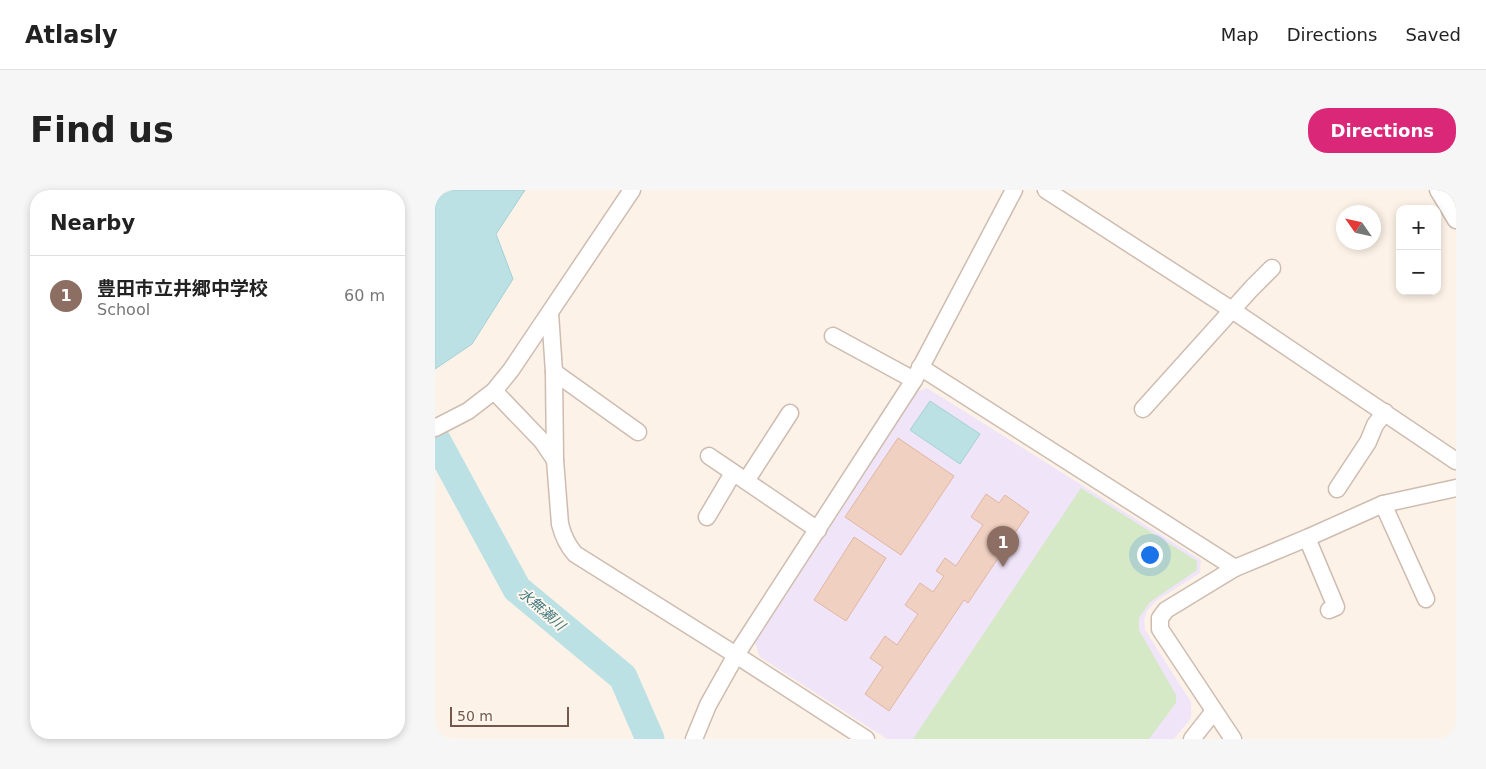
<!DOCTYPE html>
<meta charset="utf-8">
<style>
:root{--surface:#fff;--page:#f6f6f6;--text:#222;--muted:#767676;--line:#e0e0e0;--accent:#db2777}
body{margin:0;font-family:"DejaVu Sans","Noto Sans JP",sans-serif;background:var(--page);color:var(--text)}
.controls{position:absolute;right:15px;top:15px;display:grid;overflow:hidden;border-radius:10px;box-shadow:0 2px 8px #0003}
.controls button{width:45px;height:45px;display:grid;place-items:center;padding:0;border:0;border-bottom:1px solid var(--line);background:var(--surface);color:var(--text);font:25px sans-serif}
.compass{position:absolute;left:901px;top:15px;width:45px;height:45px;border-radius:50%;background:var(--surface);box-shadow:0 2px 8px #0003;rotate:304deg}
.scale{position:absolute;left:15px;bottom:12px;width:119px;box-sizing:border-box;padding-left:5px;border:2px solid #75584c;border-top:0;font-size:14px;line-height:18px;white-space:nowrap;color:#75584c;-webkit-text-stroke:4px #fef7ed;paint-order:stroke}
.you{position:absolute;left:714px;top:364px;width:18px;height:18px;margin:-12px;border:4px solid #fff;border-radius:50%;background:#1a73e8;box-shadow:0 0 0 8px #1a73e833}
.badge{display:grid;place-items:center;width:32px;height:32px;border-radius:50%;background:var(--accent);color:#fff;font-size:16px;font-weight:700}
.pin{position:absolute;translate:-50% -41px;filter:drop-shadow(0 1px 2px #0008)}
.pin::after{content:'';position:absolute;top:26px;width:18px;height:15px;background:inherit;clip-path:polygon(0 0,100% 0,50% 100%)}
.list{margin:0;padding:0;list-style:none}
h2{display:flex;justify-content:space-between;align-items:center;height:65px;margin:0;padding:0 20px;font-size:21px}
h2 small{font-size:16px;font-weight:400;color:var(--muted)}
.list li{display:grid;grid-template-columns:32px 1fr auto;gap:15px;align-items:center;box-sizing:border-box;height:80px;padding:0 20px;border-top:1px solid var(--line)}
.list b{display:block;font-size:19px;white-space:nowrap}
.list p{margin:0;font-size:16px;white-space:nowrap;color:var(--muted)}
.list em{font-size:16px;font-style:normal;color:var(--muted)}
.map{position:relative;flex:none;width:1021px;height:549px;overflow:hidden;border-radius:20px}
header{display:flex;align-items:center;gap:30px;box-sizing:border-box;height:70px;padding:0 25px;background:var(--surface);border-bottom:1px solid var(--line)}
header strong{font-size:24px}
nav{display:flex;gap:28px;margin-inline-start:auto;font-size:18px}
.intro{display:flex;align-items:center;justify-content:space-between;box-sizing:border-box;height:120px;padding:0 30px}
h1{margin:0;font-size:35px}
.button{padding:12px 22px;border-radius:20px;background:var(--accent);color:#fff;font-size:18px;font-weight:700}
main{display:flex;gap:30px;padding:0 30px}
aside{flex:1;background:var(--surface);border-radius:20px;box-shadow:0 2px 8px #0003}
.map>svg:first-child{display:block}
.education{fill:#efe4f8}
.green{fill:#d6e9c6}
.water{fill:#bce1e5;stroke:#a2d1d6}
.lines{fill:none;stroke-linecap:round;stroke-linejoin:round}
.river{stroke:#bce1e5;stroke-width:29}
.building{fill:#f0d0c0;stroke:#e2b6a1}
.minor-casing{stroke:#cfbcb0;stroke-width:19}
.minor{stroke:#fff;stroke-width:16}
.labels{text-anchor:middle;stroke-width:4;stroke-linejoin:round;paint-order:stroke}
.water-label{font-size:14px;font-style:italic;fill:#437a80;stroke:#fef7ed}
</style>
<header>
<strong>Atlasly</strong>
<nav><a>Map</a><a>Directions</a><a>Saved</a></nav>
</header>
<div class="intro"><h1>Find us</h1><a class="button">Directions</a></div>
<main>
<aside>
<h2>Nearby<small></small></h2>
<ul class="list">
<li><span class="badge" style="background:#8d6e63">1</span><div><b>豊田市立井郷中学校</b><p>School</p></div><em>60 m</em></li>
</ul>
</aside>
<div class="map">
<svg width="1021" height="549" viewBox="0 0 1021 549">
<rect width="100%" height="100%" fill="#fcf2e7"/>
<polygon class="education" points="492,198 766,370 765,383 721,411 712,421 709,430 710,440 756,512 756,528 739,549 452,549 325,467 320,453 483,201"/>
<polygon class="green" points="646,298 762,371 762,380 715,412 704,428 704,440 741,505 741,513 714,549 478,549"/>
<g class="water">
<polygon points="0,0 90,0 61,44 78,89 37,154 0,179"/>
<polygon points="495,211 545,244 525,274 475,240"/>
</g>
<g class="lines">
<polyline class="river" points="0,248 82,399 188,487 215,549"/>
</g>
<g class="building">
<polygon points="463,248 519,286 466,365 410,327"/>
<polygon points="551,304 564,313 570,305 594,322 533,413 529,410 454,521 430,504 448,477 435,468 450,446 462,455 483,424 470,415 485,393 498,402 509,386 501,381 510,368 521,376 548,335 536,327"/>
<polygon points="419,347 451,368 411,431 379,410"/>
</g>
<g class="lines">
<g class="minor-casing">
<g id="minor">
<polyline points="611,0 797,120 1021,271"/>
<polyline points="1003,0 1021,30"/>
<path d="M115,123l4,59 1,88 5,64c3,12 7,21 15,30l161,101 130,84"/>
<polyline points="398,146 479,190"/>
<polyline points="485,177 800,378"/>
<polyline points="119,182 203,242"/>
<polyline points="59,201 107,251 120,270"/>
<polyline points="708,219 816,99 837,78"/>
<polyline points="0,238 33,221 59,201 76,180 197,0"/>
<polyline points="274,266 383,340"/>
<polyline points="311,291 355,223"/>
<polyline points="902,299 933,252 940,235 950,222"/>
<polyline points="948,314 991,409"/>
<polyline points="272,327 298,283"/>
<polyline points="872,348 901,417 894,420"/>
<polyline points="259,549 273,515 301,465 479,190 579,0"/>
<polyline points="757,549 779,521"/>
<polyline points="798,549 725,439 725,428 731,420 800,378 872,348 948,314 1021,298"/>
</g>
</g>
<use href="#minor" class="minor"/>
</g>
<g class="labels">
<g class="water-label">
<text transform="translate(107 419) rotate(41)" y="5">水無瀬川</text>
</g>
</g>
</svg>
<div class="controls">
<button>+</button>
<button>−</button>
</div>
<svg class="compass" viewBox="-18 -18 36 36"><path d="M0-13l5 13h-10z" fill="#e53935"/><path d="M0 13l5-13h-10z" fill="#767676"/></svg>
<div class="scale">50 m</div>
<div class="you"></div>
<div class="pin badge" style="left:568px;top:377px;background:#8d6e63">1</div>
</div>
</main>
